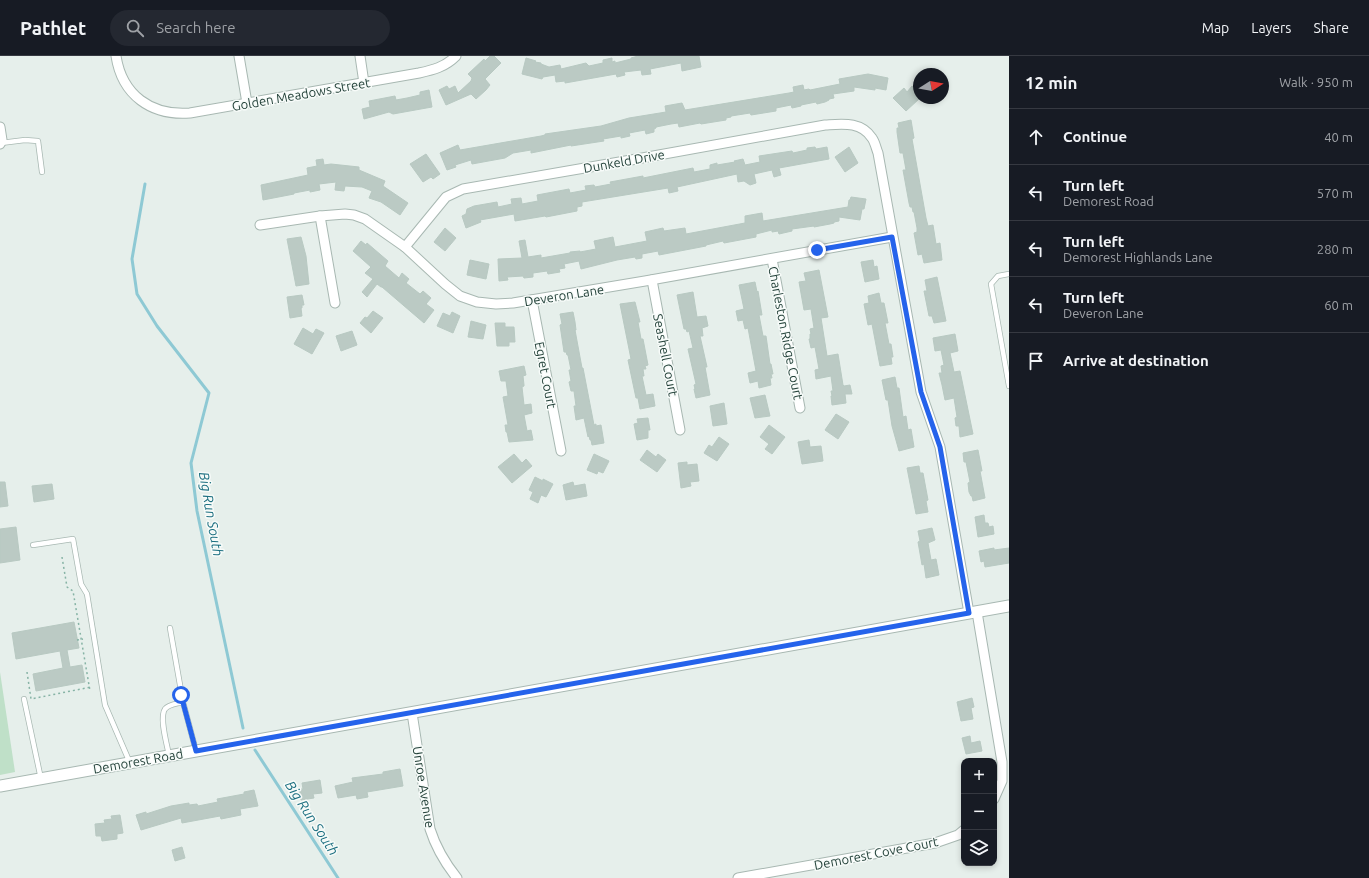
<!DOCTYPE html>
<meta charset="utf-8">
<style>
:root{--surface:#171b24;--page:#242831;--text:#f1f3f6;--muted:#9ea1a6;--line:#363941}
body{margin:0;font-family:Ubuntu,sans-serif;background:var(--page);color:var(--text)}
.controls{position:absolute;right:12px;bottom:12px;display:grid;overflow:hidden;border-radius:8px;box-shadow:0 2px 6px #0003}
.controls button{width:36px;height:36px;display:grid;place-items:center;padding:0;border:0;border-bottom:1px solid var(--line);background:var(--surface);color:var(--text);font:20px sans-serif}
.compass{position:absolute;left:913px;top:12px;width:36px;height:36px;border-radius:50%;background:var(--surface);box-shadow:0 2px 6px #0003;rotate:79deg}
.stop{position:absolute;width:12px;height:12px;margin:-9px;border:3px solid #2563eb;border-radius:50%;background:#fff}
.stop.end{background:#2563eb;border-color:#fff;box-shadow:0 1px 4px #0008}
.list{margin:0;padding:0;list-style:none}
h2{display:flex;justify-content:space-between;align-items:center;height:52px;margin:0;padding:0 16px;font-size:17px}
h2 small{font-size:13px;font-weight:400;color:var(--muted)}
.list li{display:grid;grid-template-columns:26px 1fr auto;gap:12px;align-items:center;box-sizing:border-box;height:56px;padding:0 16px;border-top:1px solid var(--line)}
.list b{display:block;font-size:15px;white-space:nowrap}
.list p{margin:0;font-size:13px;white-space:nowrap;color:var(--muted)}
.list em{font-size:13px;font-style:normal;color:var(--muted)}
.icon{flex:none;width:22px;height:22px;fill:none;stroke:currentColor;stroke-width:2;stroke-linecap:round;stroke-linejoin:round}
.map{position:relative;flex:none;width:1009px;height:822px;overflow:hidden}
header{display:flex;align-items:center;gap:24px;box-sizing:border-box;height:56px;padding:0 20px;background:var(--surface);border-bottom:1px solid var(--line)}
header strong{font-size:19px}
nav{display:flex;gap:22px;margin-inline-start:auto;font-size:14px}
.search{width:280px;height:36px;background:var(--page);display:flex;align-items:center;gap:10px;box-sizing:border-box;padding:0 14px;border-radius:22px;color:var(--muted);font-size:15px}
main{display:flex}
aside{flex:1;background:var(--surface)}
.map>svg:first-child{display:block}
.green{fill:#bfe0c8}
.lines{fill:none;stroke-linecap:round;stroke-linejoin:round}
.stream{stroke:#8ec9d4;stroke-width:3}
.building{fill:#bbcac4;stroke:#b8c9c2}
.service-casing{stroke:#a8b8b2;stroke-width:6}
.minor-casing{stroke:#a8b8b2;stroke-width:11}
.tertiary-casing{stroke:#a8b8b2;stroke-width:13}
.path{stroke:#86b3a5;stroke-width:1.5;stroke-dasharray:2 3;stroke-linecap:butt}
.service{stroke:#fff;stroke-width:4.5}
.minor{stroke:#fff;stroke-width:9}
.tertiary{stroke:#fff;stroke-width:11}
.route{stroke:#2563eb;stroke-width:5}
.labels{text-anchor:middle;stroke-width:3;stroke-linejoin:round;paint-order:stroke}
.street-label{font-size:13px;fill:#24423a;stroke:#f7fbf9}
.water-label{font-size:14px;font-style:italic;fill:#1c6f80;stroke:#f7fbf9}
</style>
<header>
<strong>Pathlet</strong>
<div class="search"><svg class="icon" aria-label="search" viewBox="0 0 24 24"><circle cx="10" cy="10" r="6"/><path d="M15 15l6 6"/></svg>Search here</div>
<nav><a>Map</a><a>Layers</a><a>Share</a></nav>
</header>
<main>
<div class="map">
<svg width="1009" height="822" viewBox="0 0 1009 822">
<rect width="100%" height="100%" fill="#e6efeb"/>
<polygon class="green" points="0,616 15,716 0,719"/>
<g class="lines">
<g class="stream">
<polyline points="145,128 132,203 137,238 157,270 209,337 191,407 197,455 243,672"/>
<polyline points="255,694 338,822"/>
</g>
</g>
<g class="building">
<polygon points="490,0 494,0 501,7 485,23 490,29 486,34 476,43 471,38 446,49 439,34 447,30 449,33 455,30 458,37 471,25 472,22 468,18 484,3 485,5"/>
<polygon points="638,0 699,0 701,11 682,15 681,7 650,13 651,18 642,19 641,14 624,16 625,19 617,21 616,18 565,27 565,25 556,26 555,19 543,21 542,23 522,18 526,2 536,5 535,6 541,7 541,8 549,11 560,9 561,13 586,7 589,10 603,7 603,4 612,2 612,6 615,5 615,7 631,3 631,2"/>
<polygon points="868,18 888,22 886,34 875,32 875,34 854,31 854,35 833,38 834,42 829,43 829,44 825,46 817,48 816,46 801,49 801,50 792,52 791,49 776,52 776,55 751,59 750,57 731,60 731,61 726,62 726,64 701,68 700,67 679,71 678,67 671,68 656,71 656,72 654,73 654,76 646,78 645,74 629,77 630,80 621,82 621,80 603,83 604,85 571,90 571,89 531,97 531,94 513,97 505,102 472,108 471,104 455,109 456,111 447,114 440,97 458,89 460,94 541,80 545,79 545,78 601,70 629,62 666,56 665,50 682,47 685,54 789,37 794,36 793,31 803,29 804,34 809,33 810,34 840,28 839,23"/>
<polygon points="912,30 919,38 919,43 906,55 893,42 904,32 907,36"/>
<polygon points="429,34 432,51 393,58 389,56 364,63 362,53 370,51 369,45 395,40 396,44 407,42 420,39 420,36"/>
<polygon points="911,64 914,82 912,83 926,162 928,170 933,169 936,188 940,187 942,204 924,207 922,198 918,199 914,177 917,176 917,172 914,156 913,156 912,151 910,151 909,147 903,114 906,114 903,97 900,97 897,76 897,72 899,72 898,67"/>
<polygon points="815,91 816,93 827,91 829,103 779,112 781,119 774,121 772,114 754,118 756,127 750,129 744,125 738,126 737,118 677,131 678,135 669,137 668,132 582,146 582,150 577,151 577,155 546,161 545,160 515,165 514,158 480,164 481,166 466,172 462,160 466,158 467,153 474,150 497,146 498,151 512,148 511,143 521,142 522,148 538,145 537,139 569,133 570,137 586,134 585,130 594,129 595,131 611,128 610,126 643,120 643,122 693,112 694,116 710,113 710,109 717,107 717,109 735,106 734,105 743,103 745,109 760,106 759,100 792,95 793,97 807,94 807,92"/>
<polygon points="849,91 858,107 845,116 835,101"/>
<polygon points="426,98 440,118 433,123 431,121 423,126 410,108"/>
<polygon points="323,103 324,109 331,108 359,111 359,114 385,125 383,130 408,147 400,159 381,146 369,142 372,135 362,131 345,130 344,135 335,134 336,126 319,128 320,134 310,136 310,134 294,137 294,138 263,144 261,129 308,119 307,112 317,110 316,104"/>
<polygon points="851,141 866,143 864,153 862,153 860,164 839,161 839,165 834,166 834,167 830,168 814,171 814,170 792,173 792,175 779,178 778,175 772,176 772,174 756,178 756,181 724,187 723,185 706,189 706,190 659,199 658,195 642,198 642,202 636,203 635,201 617,204 581,213 579,205 564,208 565,212 559,213 560,216 548,218 547,215 533,217 533,221 524,222 523,220 507,221 508,224 499,225 498,203 522,202 519,185 525,184 528,201 541,199 541,202 570,197 570,196 580,195 580,196 596,193 594,185 613,181 615,191 647,185 645,176 663,172 664,175 685,172 686,178 745,167 745,160 762,157 763,165 848,151 849,144 850,144"/>
<polygon points="445,172 456,182 445,195 434,186"/>
<polygon points="301,181 306,200 309,228 296,230 287,183"/>
<polygon points="361,185 366,189 367,187 388,205 385,210 399,222 402,217 409,223 406,227 420,238 423,235 431,242 426,248 434,254 424,267 382,231 381,231 377,228 367,241 362,236 373,223 365,217 371,211 353,195"/>
<polygon points="470,204 489,208 486,223 467,219"/>
<polygon points="873,204 874,211 877,210 879,223 865,226 861,206"/>
<polygon points="819,214 828,261 821,262 827,300 838,298 843,329 844,330 850,329 852,338 845,338 846,347 832,349 831,340 832,340 831,335 833,335 831,320 816,323 815,314 819,313 815,291 811,292 809,283 810,283 810,278 811,278 810,273 814,272 811,253 804,254 799,226 806,225 804,217"/>
<polygon points="937,221 946,265 934,267 932,260 929,260 924,235 927,235 925,224"/>
<polygon points="755,226 757,236 758,235 762,259 759,259 763,280 766,280 770,308 771,308 773,318 771,318 772,322 770,322 771,329 759,332 758,325 750,327 748,317 756,315 748,272 745,273 743,264 738,265 736,255 744,253 739,229"/>
<polygon points="693,236 697,261 706,260 708,270 702,272 703,280 700,280 707,311 705,311 710,339 696,342 694,333 695,333 694,329 696,328 688,293 693,292 689,275 687,276 686,273 684,273 677,239"/>
<polygon points="879,237 881,247 884,247 888,267 885,267 889,288 891,288 893,301 891,301 892,308 880,310 872,268 868,269 864,248 869,247 868,240"/>
<polygon points="302,239 304,249 302,249 302,252 301,252 302,260 290,262 287,241"/>
<polygon points="635,246 640,266 638,266 641,283 643,283 648,309 645,310 646,313 643,313 644,320 642,320 646,339 653,338 655,350 640,353 638,342 636,342 628,304 631,303 620,248"/>
<polygon points="373,255 383,262 371,277 360,267 365,261 367,262"/>
<polygon points="452,256 460,260 453,277 437,270 443,257 450,260"/>
<polygon points="573,256 575,266 576,274 575,274 582,312 583,312 594,369 596,368 596,370 601,369 604,387 592,389 591,384 590,384 589,380 588,381 584,362 576,364 574,350 576,350 574,335 571,335 569,326 571,325 569,314 571,314 568,299 567,299 566,296 564,296 560,269 562,268 560,258"/>
<polygon points="471,265 486,269 483,283 468,281"/>
<polygon points="495,267 505,267 505,271 514,271 515,286 509,286 509,290 497,290"/>
<polygon points="303,272 313,278 316,273 324,277 312,298 294,288"/>
<polygon points="352,275 357,289 341,295 336,280"/>
<polygon points="955,278 958,295 950,297 954,316 960,315 973,378 960,381 959,370 956,370 955,362 957,361 954,342 945,344 942,329 939,317 942,317 941,310 944,309 941,294 935,295 933,282"/>
<polygon points="524,310 526,319 523,320 524,329 524,330 522,331 524,349 531,348 532,357 524,359 527,375 531,374 533,384 509,386 507,376 506,376 505,369 508,369 503,341 508,340 506,325 501,325 499,315"/>
<polygon points="895,321 897,332 899,332 903,361 906,360 908,374 911,373 914,391 899,395 892,370 888,344 886,344 882,324"/>
<polygon points="765,339 770,360 755,362 750,342"/>
<polygon points="724,347 727,368 713,370 710,350"/>
<polygon points="836,358 849,366 838,383 825,374"/>
<polygon points="648,362 650,374 648,374 648,382 637,384 634,368 638,367 637,363"/>
<polygon points="769,369 785,381 772,398 765,393 769,388 760,381"/>
<polygon points="719,381 729,388 717,405 704,397 709,389 712,391"/>
<polygon points="809,384 810,391 821,390 823,405 802,408 798,386"/>
<polygon points="647,394 656,401 658,398 666,404 657,416 640,404"/>
<polygon points="978,394 982,415 980,415 985,442 973,445 972,440 971,440 969,436 968,427 970,426 966,406 964,406 963,397"/>
<polygon points="514,398 522,407 526,403 532,410 512,427 498,411"/>
<polygon points="594,398 609,405 603,417 598,415 597,418 587,414"/>
<polygon points="687,406 687,409 697,408 699,425 690,426 691,430 681,432 678,407"/>
<polygon points="919,410 920,417 923,417 928,444 926,445 928,456 916,458 907,412"/>
<polygon points="535,421 543,425 543,423 553,428 546,441 541,439 538,447 530,443 533,436 529,434"/>
<polygon points="0,426 5,426 8,450 0,451"/>
<polygon points="573,426 574,430 585,428 587,440 566,444 563,429"/>
<polygon points="52,428 54,443 34,446 32,430"/>
<polygon points="984,459 985,467 988,467 989,471 993,470 994,478 978,481 975,461"/>
<polygon points="16,471 20,504 0,507 0,473"/>
<polygon points="932,472 935,484 928,487 931,504 936,503 939,519 926,522 924,508 922,509 918,486 920,485 918,475"/>
<polygon points="994,492 994,494 1009,492 1009,507 985,511 984,505 981,506 979,495"/>
<polygon points="74,566 79,592 67,594 70,611 82,609 85,626 36,635 33,618 63,612 60,595 16,603 12,577"/>
<polygon points="972,642 974,651 971,652 973,663 961,665 957,646"/>
<polygon points="970,680 971,687 980,685 982,695 966,698 962,682"/>
<polygon points="400,713 403,730 367,736 368,741 357,743 356,739 338,742 335,730 353,726 352,722 383,718 383,716"/>
<polygon points="320,724 322,737 313,738 314,742 301,744 299,733 303,733 302,727"/>
<polygon points="254,734 258,750 240,753 241,759 221,763 220,760 182,767 181,762 141,774 136,759 146,756 146,758 171,750 189,747 189,749 197,748 198,750 218,746 217,743 244,738 244,736"/>
<polygon points="120,759 123,777 117,778 117,783 102,785 101,780 96,780 95,768 105,767 104,764 112,763 111,760"/>
<polygon points="182,791 185,802 175,805 172,794"/>
</g>
<g class="lines">
<g class="service-casing">
<g id="service">
<polyline points="1,87 25,84 38,85 42,116"/>
<polyline points="1009,218 998,220 991,228 1009,330"/>
<polyline points="33,489 73,483 81,528 87,538 105,649 130,707"/>
<polyline points="170,572 183,646 196,695"/>
<polyline points="24,643 41,723"/>
<path d="M169,699c-2,-10 -10,-38 -4,-46 4,-5 12,-5 18,-7"/>
</g>
</g>
<g class="minor-casing">
<g id="minor">
<path d="M116,0c6,39 35,60 74,57l229,-40c14,-3 26,-6 37,-17"/>
<polyline points="239,0 247,47"/>
<polyline points="360,0 364,27"/>
<polyline points="0,71 2,84 0,88"/>
<polyline points="320,160 335,247"/>
<polyline points="260,169 320,160 345,158 354,159 365,163 405,191 445,228 460,240 477,246 496,248 513,247 645,225 892,181"/>
<path d="M405,191l41,-50 17,-8 168,-29 194,-35c17,-1 36,-4 47,13 3,4 4,10 6,15l43,239 19,55 29,166"/>
<polyline points="772,203 800,352"/>
<polyline points="652,224 680,374"/>
<polyline points="532,244 561,395"/>
<polyline points="977,556 1002,706 1002,725 994,743"/>
<path d="M412,657l18,116c6,19 15,34 27,49"/>
<polyline points="738,822 935,787 958,779 964,774"/>
</g>
</g>
<g class="tertiary-casing">
<polyline id="tertiary" points="0,730 1009,550"/>
</g>
<g class="path">
<polyline points="62,501 67,531 73,535 90,635"/>
<polyline points="77,584 83,583"/>
<polyline points="27,616 31,643 91,631"/>
</g>
<use href="#service" class="service"/>
<use href="#minor" class="minor"/>
<use href="#tertiary" class="tertiary"/>
</g>
<g class="lines">
<polyline class="route" points="181,639 196,695 969,557 940,391 921,336 892,181 817,194"/>
</g>
<g class="labels">
<g class="street-label">
<text transform="translate(301 38) rotate(-10)" y="5">Golden Meadows Street</text>
<text transform="translate(624 105) rotate(-10)" y="5">Dunkeld Drive</text>
<text transform="translate(564 239) rotate(-9)" y="5">Deveron Lane</text>
<text transform="translate(786 277) rotate(79)" y="5">Charleston Ridge Court</text>
<text transform="translate(666 299) rotate(79)" y="5">Seashell Court</text>
<text transform="translate(546 319) rotate(79)" y="5">Egret Court</text>
<text transform="translate(138 705) rotate(-10)" y="5">Demorest Road</text>
<text transform="translate(424 731) rotate(81)" y="5">Unroe Avenue</text>
<text transform="translate(876 797) rotate(-11)" y="5">Demorest Cove Court</text>
</g>
<g class="water-label">
<text transform="translate(211 458) rotate(80)" y="5">Big Run South</text>
<text transform="translate(312 762) rotate(57)" y="5">Big Run South</text>
</g>
</g>
</svg>
<div class="controls">
<button>+</button>
<button>−</button>
<button><svg class="icon" aria-label="layers" viewBox="0 0 24 24"><path d="M12 4l9 5-9 5-9-5zM3 14l9 5 9-5"/></svg></button>
</div>
<svg class="compass" viewBox="-18 -18 36 36"><path d="M0-13l5 13h-10z" fill="#e53935"/><path d="M0 13l5-13h-10z" fill="#9ea1a6"/></svg>
<div class="stop" style="left:181px;top:639px"></div>
<div class="stop end" style="left:817px;top:194px"></div>
</div>
<aside>
<h2>12 min<small>Walk · 950 m</small></h2>
<ul class="list">
<li><svg class="icon" aria-label="ahead" viewBox="0 0 24 24"><path d="M12 20V5M6 11l6-6 6 6"/></svg><div><b>Continue</b></div><em>40 m</em></li>
<li><svg class="icon" aria-label="left" viewBox="0 0 24 24"><path d="M17 20v-9H6M10 6l-5 5 5 5"/></svg><div><b>Turn left</b><p>Demorest Road</p></div><em>570 m</em></li>
<li><svg class="icon" aria-label="left" viewBox="0 0 24 24"><path d="M17 20v-9H6M10 6l-5 5 5 5"/></svg><div><b>Turn left</b><p>Demorest Highlands Lane</p></div><em>280 m</em></li>
<li><svg class="icon" aria-label="left" viewBox="0 0 24 24"><path d="M17 20v-9H6M10 6l-5 5 5 5"/></svg><div><b>Turn left</b><p>Deveron Lane</p></div><em>60 m</em></li>
<li><svg class="icon" aria-label="arrive" viewBox="0 0 24 24"><path d="M6 21V4h12l-3 4 3 4H6"/></svg><div><b>Arrive at destination</b></div></li>
</ul>
</aside>
</main>
